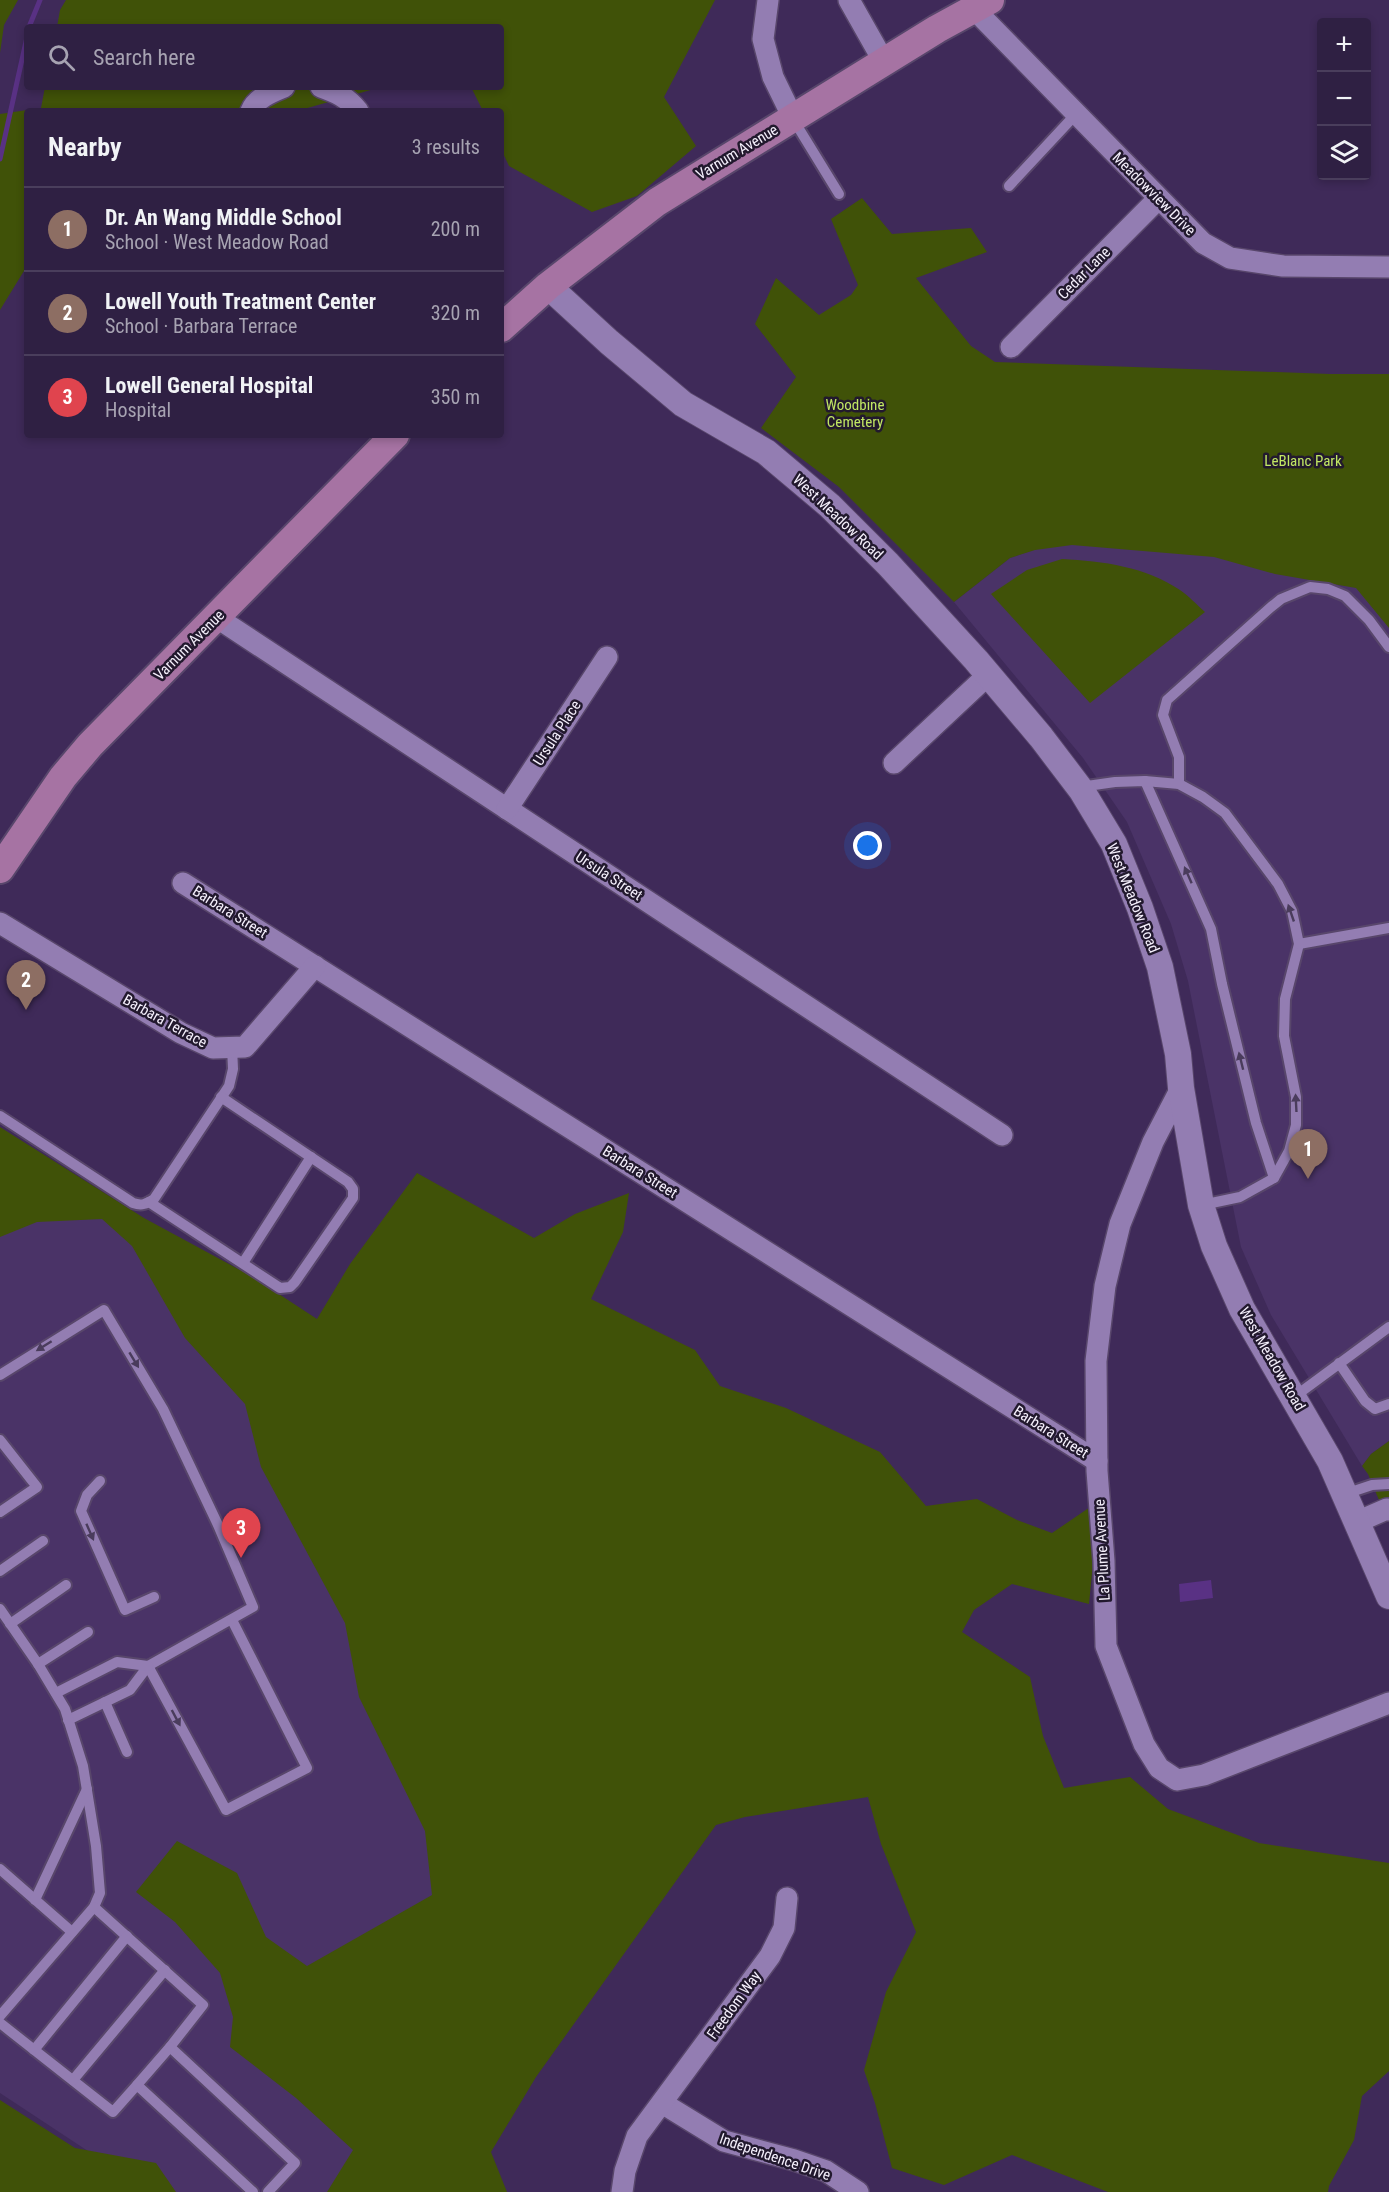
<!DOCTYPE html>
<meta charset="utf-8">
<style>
:root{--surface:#2f2043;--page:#3b2d4e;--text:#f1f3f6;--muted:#a7a3b2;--line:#4a3e5c;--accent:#8abfa5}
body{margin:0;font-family:"Roboto Condensed",sans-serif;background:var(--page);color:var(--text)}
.controls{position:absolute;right:18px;top:18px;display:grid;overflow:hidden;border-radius:6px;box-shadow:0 3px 9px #0003}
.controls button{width:54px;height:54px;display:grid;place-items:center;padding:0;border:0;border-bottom:2px solid var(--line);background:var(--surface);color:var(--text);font:30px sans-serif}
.you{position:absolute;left:868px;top:846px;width:21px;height:21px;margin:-15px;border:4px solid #fff;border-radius:50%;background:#1a73e8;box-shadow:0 0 0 9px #1a73e833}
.badge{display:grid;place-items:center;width:39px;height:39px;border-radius:50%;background:var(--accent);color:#fff;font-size:20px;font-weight:700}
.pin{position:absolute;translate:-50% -50px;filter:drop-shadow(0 2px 3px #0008)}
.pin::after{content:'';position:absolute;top:32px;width:21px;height:18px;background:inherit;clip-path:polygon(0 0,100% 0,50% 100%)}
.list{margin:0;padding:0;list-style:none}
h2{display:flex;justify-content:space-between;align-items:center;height:78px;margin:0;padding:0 24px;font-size:26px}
h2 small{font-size:20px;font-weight:400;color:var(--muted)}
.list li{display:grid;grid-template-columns:39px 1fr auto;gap:18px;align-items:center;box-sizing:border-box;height:84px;padding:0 24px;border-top:2px solid var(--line)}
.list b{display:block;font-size:22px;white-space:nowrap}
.list p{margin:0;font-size:20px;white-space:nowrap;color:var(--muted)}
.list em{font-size:20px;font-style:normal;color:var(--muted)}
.icon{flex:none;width:33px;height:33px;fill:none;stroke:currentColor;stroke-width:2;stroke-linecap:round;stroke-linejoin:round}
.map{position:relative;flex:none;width:1389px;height:2192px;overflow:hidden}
.search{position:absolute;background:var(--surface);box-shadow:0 3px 9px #0003;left:24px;top:24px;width:480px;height:66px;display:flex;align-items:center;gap:15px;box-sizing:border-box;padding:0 21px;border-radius:6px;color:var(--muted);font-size:22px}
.panel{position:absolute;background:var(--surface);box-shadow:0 3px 9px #0003;left:24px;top:108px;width:480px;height:330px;border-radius:6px}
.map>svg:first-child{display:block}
.built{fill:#4a3367}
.green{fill:#405208}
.water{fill:#593184}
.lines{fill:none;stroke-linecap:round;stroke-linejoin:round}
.stream{stroke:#593184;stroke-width:5}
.service-casing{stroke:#58466b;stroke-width:14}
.minor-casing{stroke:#58466b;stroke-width:24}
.tertiary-casing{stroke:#58466b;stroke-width:28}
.secondary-casing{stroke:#58466b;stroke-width:32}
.service{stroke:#937db2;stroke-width:10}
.minor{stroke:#937db2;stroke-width:21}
.tertiary{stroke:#937db2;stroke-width:26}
.secondary{stroke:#a673a3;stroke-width:28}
.oneway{fill:#4a3c5c}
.labels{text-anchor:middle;stroke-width:5;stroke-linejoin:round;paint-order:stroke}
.street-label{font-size:15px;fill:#f5f0fc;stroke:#22192e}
.park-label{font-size:15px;fill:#c1e763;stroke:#22192e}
</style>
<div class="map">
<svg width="1389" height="2192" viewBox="0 0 1389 2192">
<rect width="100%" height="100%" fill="#3f2a59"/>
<g class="built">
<polygon points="1114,522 1270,540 1389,603 1389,1441 1371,1454 1362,1466 1271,1315 1241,1247 1188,981 1171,924 1127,822 1083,758 954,602 1010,558"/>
<polygon points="0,1132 306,1331 659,1784 352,2192 150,2192 0,2093"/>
</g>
<g class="green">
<polygon points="0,0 18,0 4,25 0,53"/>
<polygon points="66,0 715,0 664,97 696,146 637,196 592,212 509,166 501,149 501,111 483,111 471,87 501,87 501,27 57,27 60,10"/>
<polygon points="45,87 392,87 374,89 297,111 27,111 27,266 0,310 0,114 41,108"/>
<polygon points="862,198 892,234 971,228 987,252 916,278 971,346 995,362 1330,374 1389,374 1389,628 1356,588 1275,574 1214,557 1072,545 1035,550 1010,558 954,602 839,487 761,428 796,377 755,324 776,278 819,315 851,295 858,285 831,219"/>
<path d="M1062,559c41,2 84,8 118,31 9,6 17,15 25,22l-115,91 -99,-109 36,-24z"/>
<polygon points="0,1127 144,1218 253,1277 317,1319 350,1264 417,1173 534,1238 575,1214 629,1193 623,1232 591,1299 695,1350 720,1386 786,1408 880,1452 926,1506 977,1499 1017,1520 1052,1533 1099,1501 1089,1604 1012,1584 974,1610 962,1632 1030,1677 1043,1736 1064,1788 1130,1777 1168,1809 1259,1843 1389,1863 1389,2071 1362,2096 1354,2140 1329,2186 1328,2192 1108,2192 1012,2155 944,2185 892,2168 875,2103 864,2070 886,1992 916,1932 881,1844 868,1797 745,1817 716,1825 536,2077 491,2152 507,2192 327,2192 353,2150 296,2098 230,2047 233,2017 220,1973 175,1922 136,1892 177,1841 237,1873 266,1937 307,1966 432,1895 425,1831 359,1697 345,1623 261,1467 245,1404 185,1338 132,1246 102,1219 37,1222 0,1237"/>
<polygon points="1389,1441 1389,1498 1379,1500 1368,1474 1362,1466 1371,1454"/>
<polygon points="0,2100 75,2148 156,2163 176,2192 0,2192"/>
</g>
<polygon class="water" points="1211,1580 1213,1598 1180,1602 1179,1584"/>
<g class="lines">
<g class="stream">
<polyline points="29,27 40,0"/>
<polyline points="0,159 27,37"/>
</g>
<g class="service-casing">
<g id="service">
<polyline points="793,119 839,194"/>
<polyline points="1009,186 1076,114"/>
<polyline points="1145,781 1211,929 1222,984 1256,1123 1274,1178"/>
<polyline points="1179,784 1179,757 1163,715 1167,700 1271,607 1281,599 1310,587 1328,589 1345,596 1369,620 1389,647"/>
<polyline points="1080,787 1115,782 1145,781 1179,784 1203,797 1225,813 1278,884 1292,911 1299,944 1285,999 1284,1036 1296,1097 1296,1125 1289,1151 1274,1178 1240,1197 1202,1205"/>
<polyline points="1299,944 1389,928"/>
<path d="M0,1116l133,87c9,3 13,1 21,-4l75,-113 4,-17 -1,-22"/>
<polyline points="149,1202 280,1288 290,1287 295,1282 353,1198 353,1189 348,1182 221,1097"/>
<polyline points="243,1263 311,1157"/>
<polyline points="1339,1363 1365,1401 1375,1409 1389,1404"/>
<polyline points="0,1375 104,1310 163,1409 218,1525 253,1607 148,1666 130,1690 68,1720"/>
<polyline points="1294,1397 1389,1327"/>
<polyline points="0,1440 37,1487 0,1512"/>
<polyline points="100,1481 87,1495 81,1511 125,1610 154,1597"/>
<polyline points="1345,1494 1372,1485 1389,1484"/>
<polyline points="0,1571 43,1541"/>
<polyline points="0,1609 38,1664 65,1709 83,1766 96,1846 100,1893 94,1907 0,2016"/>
<polyline points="10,1624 66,1585"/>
<polyline points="38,1664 88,1632"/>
<polyline points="148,1666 226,1810 307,1768 232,1620"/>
<polyline points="56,1693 117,1662 148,1666"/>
<polyline points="105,1702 127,1752"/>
<polyline points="0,1869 72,1932"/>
<polyline points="35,1900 87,1789"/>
<polyline points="94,1907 203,2005 170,2047 295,2163 268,2192"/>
<polyline points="0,2023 113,2112 137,2085 253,2192"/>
<polyline points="34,2050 127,1936"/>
<polyline points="73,2080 165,1970"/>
<polyline points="137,2085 170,2047"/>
</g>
</g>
<g class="minor-casing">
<g id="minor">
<polyline points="768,0 763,39 773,77 793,118"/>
<polyline points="849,0 884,62"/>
<polyline points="974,9 1203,243 1230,258 1283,266 1389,267"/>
<path d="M321,87c15,5 27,11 37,24"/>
<path d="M251,111c5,-13 21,-19 33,-24"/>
<polyline points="1011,347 1158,199"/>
<polyline points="216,617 1002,1135"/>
<polyline points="894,763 988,675"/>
<polyline points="507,809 607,657"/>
<polyline points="183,883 1097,1461"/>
<polyline points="0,923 181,1033 213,1048 245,1047 315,966"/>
<polyline points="1181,1088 1153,1142 1120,1224 1105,1286 1096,1361 1097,1471 1104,1561 1106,1646 1144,1744 1159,1768 1177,1780 1204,1775 1389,1703"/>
<polyline points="1357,1522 1387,1509 1389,1510"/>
<polyline points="662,2103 724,2141 794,2160 826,2171 858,2192"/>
<polyline points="622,2192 625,2171 637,2136 770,1956 784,1928 787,1898"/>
</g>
</g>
<g class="tertiary-casing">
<polyline id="tertiary" points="548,286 609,342 683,404 766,452 830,506 888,564 976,660 1041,737 1082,791 1114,844 1140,908 1160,967 1178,1054 1181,1088 1201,1205 1214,1246 1242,1309 1330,1461 1389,1596"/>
</g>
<g class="secondary-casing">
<g id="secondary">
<polyline points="501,328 548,286 657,202 937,29 990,0"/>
<polyline points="0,869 63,777 90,745 395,435"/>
</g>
</g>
<use href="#service" class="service"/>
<use href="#minor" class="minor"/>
<use href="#tertiary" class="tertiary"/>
<use href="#secondary" class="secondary"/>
</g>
<defs><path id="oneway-solid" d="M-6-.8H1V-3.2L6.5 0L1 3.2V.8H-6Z" transform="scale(1.5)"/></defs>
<g class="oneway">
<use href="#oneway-solid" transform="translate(1188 875) rotate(-114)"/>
<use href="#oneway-solid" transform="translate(1291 913) rotate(-109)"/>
<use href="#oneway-solid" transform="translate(1241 1061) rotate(-104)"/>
<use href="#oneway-solid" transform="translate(1296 1103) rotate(-93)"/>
<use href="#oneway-solid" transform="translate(44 1346) rotate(148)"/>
<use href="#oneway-solid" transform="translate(134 1360) rotate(59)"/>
<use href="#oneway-solid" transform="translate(90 1532) rotate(66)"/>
<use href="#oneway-solid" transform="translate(176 1718) rotate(62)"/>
</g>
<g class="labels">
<g class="street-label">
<text transform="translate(737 152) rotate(-31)" y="5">Varnum Avenue</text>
<text transform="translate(1154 194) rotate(45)" y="5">Meadowview Drive</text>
<text transform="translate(1084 273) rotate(-45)" y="5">Cedar Lane</text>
<text transform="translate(838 517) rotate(43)" y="5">West Meadow Road</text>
<text transform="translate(189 645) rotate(-45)" y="5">Varnum Avenue</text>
<text transform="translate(557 733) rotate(-57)" y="5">Ursula Place</text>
<text transform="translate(609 876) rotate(33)" y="5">Ursula Street</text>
<text transform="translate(1133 898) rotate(68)" y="5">West Meadow Road</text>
<text transform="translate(230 912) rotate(32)" y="5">Barbara Street</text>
<text transform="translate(165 1021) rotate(29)" y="5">Barbara Terrace</text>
<text transform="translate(640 1172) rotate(32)" y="5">Barbara Street</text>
<text transform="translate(1272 1359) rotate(60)" y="5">West Meadow Road</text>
<text transform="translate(1051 1432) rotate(32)" y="5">Barbara Street</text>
<text transform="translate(1102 1550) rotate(-93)" y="5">La Plume Avenue</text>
<text transform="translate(734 2005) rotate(-54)" y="5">Freedom Way</text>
<text transform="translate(775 2157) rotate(19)" y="5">Independence Drive</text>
</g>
<g class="park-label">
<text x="855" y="410">Woodbine<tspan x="855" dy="17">Cemetery</tspan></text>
<text x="1303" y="466">LeBlanc Park</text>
</g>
</g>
</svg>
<div class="controls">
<button>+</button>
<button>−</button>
<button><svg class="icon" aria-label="layers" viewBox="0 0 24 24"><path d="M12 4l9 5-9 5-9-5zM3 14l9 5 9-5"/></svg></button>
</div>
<div class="you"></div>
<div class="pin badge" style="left:1308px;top:1179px;background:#8d6e63">1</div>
<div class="pin badge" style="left:26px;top:1010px;background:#8d6e63">2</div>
<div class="pin badge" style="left:241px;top:1558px;background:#e0444e">3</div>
<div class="search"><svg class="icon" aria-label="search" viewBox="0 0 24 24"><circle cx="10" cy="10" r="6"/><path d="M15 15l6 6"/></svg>Search here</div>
<section class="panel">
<h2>Nearby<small>3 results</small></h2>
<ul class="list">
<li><span class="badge" style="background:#8d6e63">1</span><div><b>Dr. An Wang Middle School</b><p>School · West Meadow Road</p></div><em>200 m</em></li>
<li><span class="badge" style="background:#8d6e63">2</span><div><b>Lowell Youth Treatment Center</b><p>School · Barbara Terrace</p></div><em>320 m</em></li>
<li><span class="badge" style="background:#e0444e">3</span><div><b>Lowell General Hospital</b><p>Hospital</p></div><em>350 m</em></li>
</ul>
</section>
</div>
